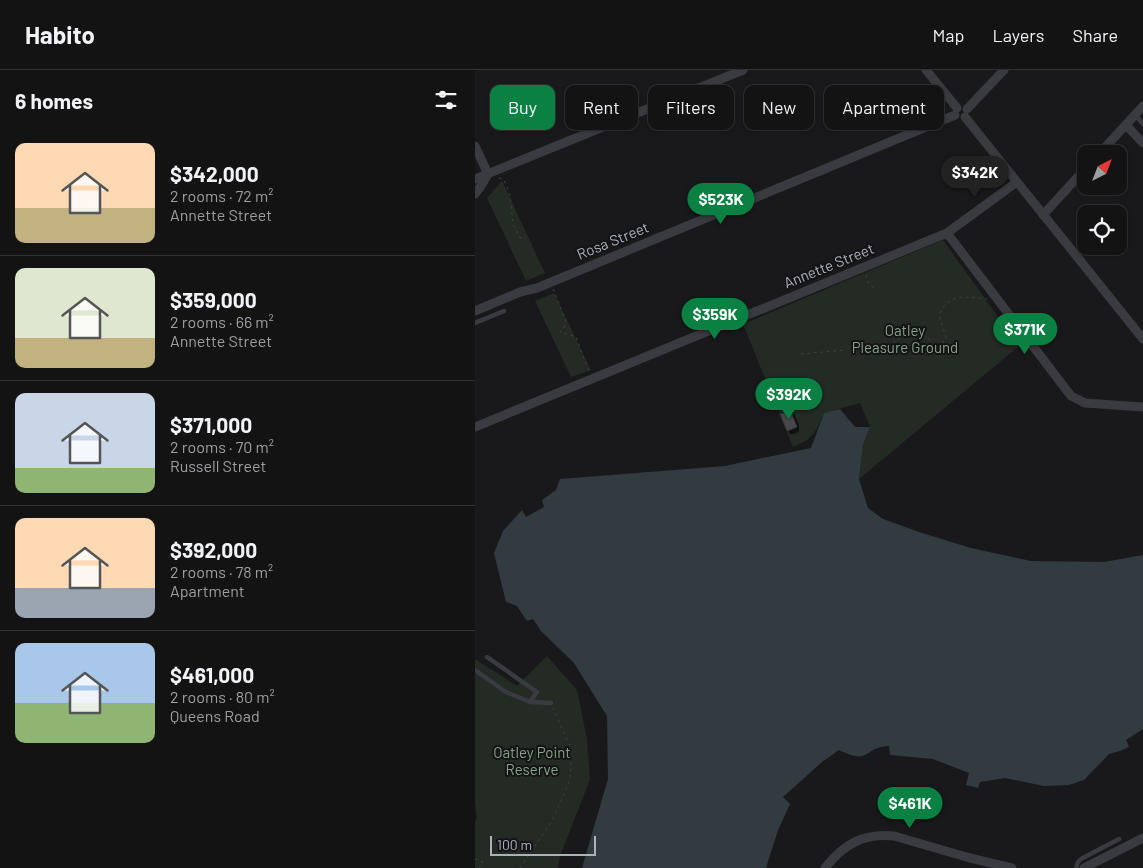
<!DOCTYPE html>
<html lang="en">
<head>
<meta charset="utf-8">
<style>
	body { margin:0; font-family:Barlow,sans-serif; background:#202022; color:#f1f3f6; height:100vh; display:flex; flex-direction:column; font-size:19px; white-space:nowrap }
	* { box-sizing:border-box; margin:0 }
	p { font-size:16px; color:#9d9ea0 }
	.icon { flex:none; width:28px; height:28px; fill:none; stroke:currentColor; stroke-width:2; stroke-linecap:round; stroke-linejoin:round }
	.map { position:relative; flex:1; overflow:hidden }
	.drawer { display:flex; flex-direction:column; background:#131314; width:475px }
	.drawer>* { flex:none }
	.banner { position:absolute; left:15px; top:15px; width:475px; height:45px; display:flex; gap:10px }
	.needle { width:32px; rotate:42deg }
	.controls { position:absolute; left:602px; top:75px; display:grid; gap:10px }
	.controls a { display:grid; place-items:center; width:50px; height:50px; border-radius:10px; background:#131314; box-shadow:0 1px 4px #0004,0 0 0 1px #323234; font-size:25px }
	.scale { position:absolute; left:15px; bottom:12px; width:106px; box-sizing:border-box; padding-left:5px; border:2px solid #acb1ba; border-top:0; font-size:14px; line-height:18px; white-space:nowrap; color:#acb1ba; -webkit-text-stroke:4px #141416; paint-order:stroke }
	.price { position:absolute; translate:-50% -42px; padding:0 11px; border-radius:18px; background:#0b8043; color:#fff; font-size:16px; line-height:32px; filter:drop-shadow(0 1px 2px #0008) }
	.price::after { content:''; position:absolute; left:50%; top:30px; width:15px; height:11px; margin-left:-8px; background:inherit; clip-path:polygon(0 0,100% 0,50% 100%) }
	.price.active { background:#222; color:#fff }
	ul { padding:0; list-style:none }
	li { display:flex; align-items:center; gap:15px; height:125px; padding:0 15px }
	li+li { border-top:1px solid #323234 }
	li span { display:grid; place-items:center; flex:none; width:140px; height:100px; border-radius:10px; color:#555 }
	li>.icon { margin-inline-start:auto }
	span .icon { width:60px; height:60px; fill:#fffc; stroke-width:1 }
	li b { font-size:21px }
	h2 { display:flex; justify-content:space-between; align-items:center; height:60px; padding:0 15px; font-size:21px }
	.tag { padding:0 18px; border-radius:10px; background:#131314; box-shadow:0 1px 4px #0004,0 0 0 1px #323234; font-size:18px; line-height:45px }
	.tag.active { background:#0b8043; color:#fff }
	header { display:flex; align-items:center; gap:30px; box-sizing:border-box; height:70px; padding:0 25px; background:#131314; border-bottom:1px solid #323234 }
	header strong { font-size:24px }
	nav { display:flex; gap:28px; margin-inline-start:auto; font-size:18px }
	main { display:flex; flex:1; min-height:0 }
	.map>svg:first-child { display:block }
</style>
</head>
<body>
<header>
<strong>Habito</strong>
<nav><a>Map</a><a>Layers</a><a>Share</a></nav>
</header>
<main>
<section class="drawer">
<h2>6 homes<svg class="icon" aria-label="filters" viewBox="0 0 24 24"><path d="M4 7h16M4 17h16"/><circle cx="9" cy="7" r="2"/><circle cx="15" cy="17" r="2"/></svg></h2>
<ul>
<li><span style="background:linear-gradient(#ffd9b3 65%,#c2b280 0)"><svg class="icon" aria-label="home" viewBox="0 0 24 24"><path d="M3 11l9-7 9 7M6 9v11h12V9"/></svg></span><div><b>$342,000</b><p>2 rooms · 72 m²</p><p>Annette Street</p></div></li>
<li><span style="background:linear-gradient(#dfe7d0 70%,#c2b280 0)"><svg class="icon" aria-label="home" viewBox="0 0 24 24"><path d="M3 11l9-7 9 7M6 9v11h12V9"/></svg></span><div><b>$359,000</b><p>2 rooms · 66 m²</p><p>Annette Street</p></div></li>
<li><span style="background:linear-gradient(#c9d6e8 75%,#8fb573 0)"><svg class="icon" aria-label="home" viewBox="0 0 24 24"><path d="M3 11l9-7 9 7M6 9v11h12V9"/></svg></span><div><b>$371,000</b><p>2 rooms · 70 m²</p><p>Russell Street</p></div></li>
<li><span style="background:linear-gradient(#ffd9b3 70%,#9aa5b1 0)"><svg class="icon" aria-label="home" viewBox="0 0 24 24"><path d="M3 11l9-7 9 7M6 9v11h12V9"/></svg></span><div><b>$392,000</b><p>2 rooms · 78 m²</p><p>Apartment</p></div></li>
<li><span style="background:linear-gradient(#a9c7e8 60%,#8fb573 0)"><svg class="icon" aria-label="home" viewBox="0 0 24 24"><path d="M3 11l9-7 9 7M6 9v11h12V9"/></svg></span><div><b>$461,000</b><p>2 rooms · 80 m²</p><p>Queens Road</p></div></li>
</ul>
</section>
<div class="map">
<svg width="668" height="798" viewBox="0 0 668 798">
	<defs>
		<filter id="shadow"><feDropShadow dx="3.5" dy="3.5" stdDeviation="0" flood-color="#0009"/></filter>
	</defs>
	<rect width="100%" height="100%" fill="#19191b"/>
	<path fill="#232b24" d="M27,111l43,92 -19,8 -39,-83z
		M468,170l76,106 -160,133 4,-34 7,-18 -10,-24 -36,10c-8,19 -11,26 -31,34l-50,-123z
		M79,223l37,77 -20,7 -36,-76z
		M72,586l30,34 10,49 3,41 -30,76 -2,12h-83v-46l2,-4 -2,-14v-145l42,27z"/>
	<path fill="#323b40" d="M365,339l15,18h15l-7,18 -4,34 9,29 15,11 39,14 49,15 60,13 73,1 39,-7v174l-17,11 3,7 -9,4 -11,3 -25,26 -15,5 -25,1 -39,-8 -25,4 -2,6 -12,-3 3,-12 -36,-14 -43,-4 -1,-9c-26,1 -18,20 -50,4l-17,12 -39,35 7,7 -12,26 -12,38h-184l26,-89 -1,-63 -33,-53 -33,-32 -8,-12 -6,2 -10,-15 -11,-4 -12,-49 9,-22 19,-21 4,7 18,-10 -2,-7 14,-10 4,-11 165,-13 86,-18 13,-35z"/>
	<path fill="#48494e" stroke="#333337" filter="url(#shadow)" d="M315,340l7,17 -10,4 -7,-17z"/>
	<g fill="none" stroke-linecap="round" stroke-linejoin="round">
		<path stroke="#404247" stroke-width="1" stroke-dasharray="2.5 4" stroke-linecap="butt" d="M24,108l5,2 6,15 3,29 8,15
			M391,205l3,9 7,6
			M78,219l13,32 -2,7 -4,4 16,5 13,34
			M393,276c17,3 23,0 35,-11 7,1 20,-2 25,3 4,4 6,10 10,14l8,-15 -7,-22c10,-23 28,-18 48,-16
			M326,284l44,-4
			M0,789l8,3 -4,6
			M45,798l33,-49 17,-39 2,-29 -19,-43"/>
		<path stroke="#3a3b40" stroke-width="4.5" d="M660,45l8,9
			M0,253l29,-12
			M0,600l31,22 24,10 7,-10 -50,-35
			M55,632l21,1
			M601,798l2,-6 3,-3 38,-20"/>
		<path stroke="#3a3b40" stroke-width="9" d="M451,0l31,38
			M492,39l37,-39
			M490,47l178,222
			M651,55l17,18
			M0,76l13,28 -7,12 -6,8
			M624,84l44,-48
			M0,109l268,-109
			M568,145l43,-47
			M472,163l124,163 14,7 58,4
			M0,241l45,-19 17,-4 418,-173
			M0,357l472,-194 70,-51
			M350,798c19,-24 38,-35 69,-32l76,22 42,10
			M609,798l59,-30"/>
	</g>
	<g text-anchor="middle" stroke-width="4" stroke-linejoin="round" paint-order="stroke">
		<g font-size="15" fill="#acb1ba" stroke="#141416">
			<text transform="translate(138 171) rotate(-22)" y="5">Rosa Street</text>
			<text transform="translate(354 196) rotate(-22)" y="5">Annette Street</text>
		</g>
		<g font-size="15" fill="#85a385" stroke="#141416">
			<text x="430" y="266">Oatley<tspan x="430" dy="17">Pleasure Ground</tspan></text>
			<text x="57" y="688">Oatley Point<tspan x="57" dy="17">Reserve</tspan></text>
		</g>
	</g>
</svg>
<div class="controls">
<a><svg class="needle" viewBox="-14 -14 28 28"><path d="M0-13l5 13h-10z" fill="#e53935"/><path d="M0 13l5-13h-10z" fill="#9d9ea0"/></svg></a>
<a><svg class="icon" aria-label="locate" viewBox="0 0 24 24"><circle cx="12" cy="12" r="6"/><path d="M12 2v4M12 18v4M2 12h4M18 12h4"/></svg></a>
</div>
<div class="scale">100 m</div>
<b class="price active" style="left:500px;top:128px">$342K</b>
<b class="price" style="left:246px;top:155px">$523K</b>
<b class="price" style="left:240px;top:270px">$359K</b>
<b class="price" style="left:550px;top:285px">$371K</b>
<b class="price" style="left:314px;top:350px">$392K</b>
<b class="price" style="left:435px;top:759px">$461K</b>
<div class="banner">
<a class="tag active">Buy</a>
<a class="tag">Rent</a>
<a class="tag">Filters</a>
<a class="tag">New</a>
<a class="tag">Apartment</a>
</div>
</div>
</main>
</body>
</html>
